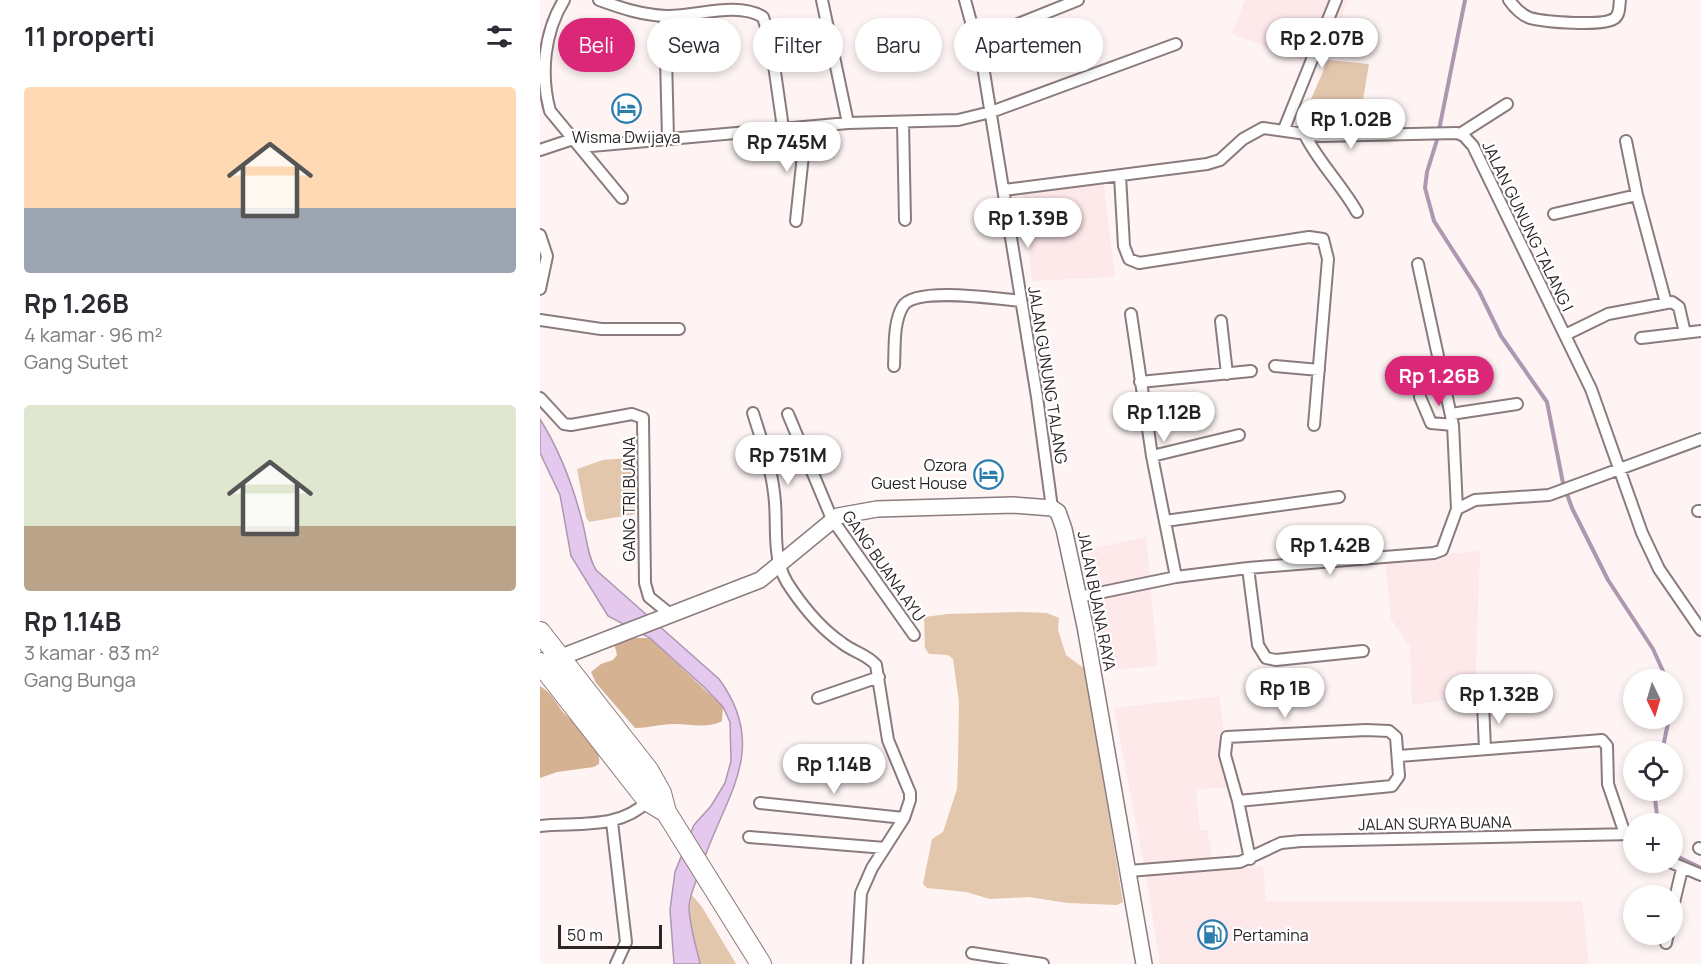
<!DOCTYPE html>
<html lang="id">
<head>
<meta charset="utf-8">
<style>
	body { margin:0; font-family:Manrope,sans-serif; background:#f7f7f7; color:#2b2b33; height:100vh; display:flex; flex-direction:column; font-size:22px; white-space:nowrap }
	* { box-sizing:border-box; margin:0 }
	p { font-size:20px; color:#7c7c81 }
	.icon { flex:none; width:33px; height:33px; fill:none; stroke:currentColor; stroke-width:2; stroke-linecap:round; stroke-linejoin:round }
	.map { position:relative; flex:1; overflow:hidden }
	.sheet { display:flex; flex-direction:column; background:#fff; width:540px }
	.sheet>* { flex:none }
	.banner { position:absolute; left:18px; top:18px; width:570px; height:54px; display:flex; gap:12px }
	.needle { width:39px; rotate:175deg }
	.fabs { position:absolute; left:1083px; top:669px; display:grid; gap:12px }
	.fabs a { display:grid; place-items:center; width:60px; height:60px; border-radius:50%; background:#fff; box-shadow:0 3px 9px #0003; font-size:30px }
	.scale { position:absolute; left:18px; bottom:15px; width:104px; box-sizing:border-box; padding-left:6px; border:3px solid #2b2526; border-top:0; font-size:16px; line-height:21px; white-space:nowrap; color:#2b2526; -webkit-text-stroke:4px #fff; paint-order:stroke }
	.price { position:absolute; translate:-50% -51px; padding:0 14px; border-radius:21px; background:#fff; color:#222; font-size:20px; line-height:39px; filter:drop-shadow(0 2px 3px #0008) }
	.price::after { content:''; position:absolute; left:50%; top:36px; width:18px; height:14px; margin-left:-9px; background:inherit; clip-path:polygon(0 0,100% 0,50% 100%) }
	.price.on { background:#db2777; color:#fff }
	ul { padding:0; list-style:none }
	li { display:grid; align-content:center; gap:12px; height:318px; padding:0 24px }
	li span { display:grid; place-items:center; height:186px; border-radius:6px; color:#555 }
	li>.icon { margin-inline-start:auto }
	span .icon { width:108px; height:108px; fill:#fffc; stroke-width:1 }
	li b { font-size:26px }
	h2 { display:flex; justify-content:space-between; align-items:center; height:72px; padding:0 24px; font-size:26px }
	.tag { padding:0 21px; border-radius:27px; background:#fff; box-shadow:0 3px 9px #0003; font-size:21px; line-height:54px }
	.tag.on { background:#db2777; color:#fff }
	main { display:flex; flex:1; min-height:0 }
	.map>svg:first-child { display:block }
</style>
</head>
<body>
<main>
<section class="sheet">
<h2>11 properti<svg class="icon" aria-label="filters" viewBox="0 0 24 24"><path d="M4 7h16M4 17h16"/><circle cx="9" cy="7" r="2"/><circle cx="15" cy="17" r="2"/></svg></h2>
<ul>
<li><span style="background:linear-gradient(#ffd9b3 65%,#9aa5b1 0)"><svg class="icon" aria-label="home" viewBox="0 0 24 24"><path d="M3 11l9-7 9 7M6 9v11h12V9"/></svg></span><div><b>Rp 1.26B</b><p>4 kamar · 96 m²</p><p>Gang Sutet</p></div></li>
<li><span style="background:linear-gradient(#dfe7d0 65%,#b9a48a 0)"><svg class="icon" aria-label="home" viewBox="0 0 24 24"><path d="M3 11l9-7 9 7M6 9v11h12V9"/></svg></span><div><b>Rp 1.14B</b><p>3 kamar · 83 m²</p><p>Gang Bunga</p></div></li>
</ul>
</section>
<div class="map">
<svg width="1161" height="964" viewBox="0 0 1161 964">
	<rect width="100%" height="100%" fill="#fef4f4"/>
	<path fill="#fde8ea" d="M705,0h103l-23,69 -93,-35z
		M563,178l12,99 -83,4 -10,-93z
		M606,537l12,129 -51,4 -22,-120z
		M940,551l-5,144 -63,10 -2,-58 -19,-28 -6,-59z
		M679,696l7,49 1,43 -31,1 4,41h7l8,39 48,-3 3,35h316l7,63h-429l-14,-89 -32,-167z"/>
	<path fill="#e3c7ad" d="M788,60l41,4 -12,72h-34l-24,-9z
		M90,458l4,12 1,44 -46,8 -3,-5 -9,-48 26,-9z
		M482,612l25,1 12,5 -1,12 8,25 19,14 38,233 -6,3 -50,-2 -38,-6 -39,2 -24,-7 -39,-4 -4,-4 9,-45 11,-7 14,-43 1,-26 1,-61 -6,-43 -5,-4 -19,-1 -4,-6 -1,-31 24,-3z
		M152,895l10,12 34,57h-36c-5,-22 -15,-47 -8,-69z"/>
	<path fill="#d5b292" d="M86,638h24l73,69 -1,14c-14,8 -33,3 -48,3 -13,0 -26,4 -39,4l-39,-45 -5,-11 10,-8 12,-4 4,-5 -3,-12z
		M0,686c11,7 15,15 22,25 13,15 40,30 37,53l-5,3 -37,5 -17,6z"/>
	<path fill="#e5c8ed" stroke="#ad97b1" stroke-width="1.5" d="M0,419c18,29 32,64 41,98 6,18 5,36 15,53l123,109c53,72 3,120 -19,192 -4,10 -10,23 -11,35 0,19 7,39 11,58h-26l-4,-54 5,-38 19,-47 17,-19 14,-23 6,-22 -1,-39 -7,-15 -18,-19 -55,-50 -42,-22 -37,-60 -11,-61 -20,-42z"/>
	<g fill="none" stroke-linecap="round" stroke-linejoin="round">
		<path stroke="#ad97b1" stroke-width="4" d="M925,0l-28,140 -10,32 -2,16 9,33 45,70 22,45 46,66 16,81 9,25 36,72 45,69 14,31
			M1122,752l7,-34
			M1114,790l4,34
			M1132,854l29,14"/>
		<defs>
			<path id="street" d="M24,0c-20,32 -24,75 -14,111l72,87
				M59,0c22,8 43,15 67,16 30,1 70,-15 97,1l8,27 12,84
				M282,0l26,123
				M425,0l18,66 54,331 15,111
				M969,0c5,7 13,15 21,18 15,4 74,9 85,0 5,-4 4,-12 5,-18
				M125,16l3,123
				M438,40l100,-40
				M363,123l2,97
				M744,129l52,-129
				M920,134l47,-30
				M765,135c14,28 37,50 52,77
				M1086,141l11,54 29,108
				M40,147l268,-24 110,-3 33,-8 185,-68
				M0,150l33,-11
				M580,176l4,70 5,13 10,4 170,-26 14,2 5,20 -14,166
				M464,190l203,-26 13,-4 23,-21 20,-11 58,8 136,-3 7,3 9,10 118,243 51,144 17,36 42,61
				M1014,214l83,-19
				M256,221l10,-94
				M0,235l7,21 -7,33
				M878,264l35,161 4,84
				M591,314l21,142 24,121
				M0,320l61,9h78
				M681,321l6,53
				M1025,335l43,-21 64,-12 7,5 6,26
				M1101,338l60,-7
				M354,366c1,-18 -1,-44 9,-60 13,-20 95,-7 118,-5
				M735,366l44,4
				M600,382l111,-11
				M880,397l11,26 22,2
				M0,398l24,26 7,1 61,-11 11,4 2,165 4,14 21,17
				M213,413c8,26 18,53 21,80 5,35 -5,66 18,97 13,19 31,40 50,53 11,9 25,11 34,22l12,75 22,53v7l-6,18 -32,50 -11,25 -4,71
				M248,414l44,105 82,116
				M911,414l66,-10
				M612,456l87,-21
				M1158,511h3
				M625,521l174,-24
				M708,568l10,77 8,13 10,2 87,-9
				M539,597l97,-20 72,-9 186,-15 8,-3 15,-41 18,-9 74,-5 152,-56
				M278,698l61,-21
				M943,703l2,46
				M859,756l203,-16 5,6 1,38 17,50
				M698,801l-13,-46 2,-18 139,-7 23,1 7,6 3,39 -7,10 -154,15 12,58
				M220,803l144,15
				M72,822l14,120 -10,22
				M0,826c37,-4 79,4 108,-25
				M209,837l136,11
				M1159,848l2,1
				M1130,862l31,13
				M589,871l111,-9 41,-19 20,-2 333,-7
				M1093,908h1
				M1132,911l10,-42
				M1126,943l2,-9
				M432,953l71,11"/>
			<path id="secondary" d="M11,661l209,-81 78,-64 39,-7 136,-4 39,3 6,4 6,17 21,97 59,338"/>
			<path id="highway" d="M0,632l108,138 13,23 5,19 95,152
				M0,663l108,138 18,11"/>
		</defs>
		<use href="#street" stroke="#8b7b7d" stroke-width="14"/>
		<use href="#secondary" stroke="#8b7b7d" stroke-width="18"/>
		<use href="#highway" stroke="#8b7b7d" stroke-width="22"/>
		<use href="#street" stroke="#fff" stroke-width="10"/>
		<use href="#secondary" stroke="#fff" stroke-width="15"/>
		<use href="#highway" stroke="#fff" stroke-width="20"/>
	</g>
	<defs>
		<symbol id="hotel-ring" viewBox="-11 -11 22 22"><circle r="9.5" fill="#fff" stroke="#2b7dae" stroke-width="1.5"/><path d="M-6-4.5h1.5V1H6V5H4.5V3h-9V5H-6ZM-4 0a1.8 1.8 0 1 1 3.6 0ZM.5 0V-2.5h3Q6-2.5 6 0Z" fill="#2b7dae"/></symbol>
		<symbol id="fuel-ring" viewBox="-11 -11 22 22"><circle r="9.5" fill="#fff" stroke="#2b7dae" stroke-width="1.5"/><path d="M-5.5-6h7V0h2V4h1.3V-2.5L3-4.5l.8-.8L6-3V5H2.5V1h-1V6h-7ZM-4.2-4.7v3.2H.2V-4.7Z" fill="#2b7dae"/></symbol>
	</defs>
	<g fill-rule="evenodd">
		<use href="#hotel-ring" x="70" y="92" width="33" height="33"/>
		<use href="#hotel-ring" x="432" y="458" width="33" height="33"/>
		<use href="#fuel-ring" x="656" y="918" width="33" height="33"/>
	</g>
	<g text-anchor="middle" stroke-width="4.5" stroke-linejoin="round" paint-order="stroke">
		<g font-size="16" fill="#2b2526" stroke="#fff">
			<text x="86" y="143">Wisma Dwijaya</text>
			<text x="427" y="471" text-anchor="end">Ozora<tspan x="427" dy="18">Guest House</tspan></text>
			<text x="693" y="941" text-anchor="start">Pertamina</text>
		</g>
		<g font-size="16" fill="#2b2526" stroke="#fff">
			<text transform="translate(988 226) rotate(64)" y="6">JALAN GUNUNG TALANG I</text>
			<text transform="translate(508 375) rotate(81)" y="6">JALAN GUNUNG TALANG</text>
			<text transform="translate(89 499) rotate(-90)" y="6">GANG TRI BUANA</text>
			<text transform="translate(344 566) rotate(55)" y="6">GANG BUANA AYU</text>
			<text transform="translate(557 601) rotate(79)" y="6">JALAN BUANA RAYA</text>
			<text transform="translate(895 823) rotate(-1)" y="6">JALAN SURYA BUANA</text>
		</g>
	</g>
</svg>
<div class="fabs">
<a><svg class="needle" viewBox="-14 -14 28 28"><path d="M0-13l5 13h-10z" fill="#e53935"/><path d="M0 13l5-13h-10z" fill="#7c7c81"/></svg></a>
<a><svg class="icon" aria-label="locate" viewBox="0 0 24 24"><circle cx="12" cy="12" r="6"/><path d="M12 2v4M12 18v4M2 12h4M18 12h4"/></svg></a>
<a>+</a>
<a>−</a>
</div>
<div class="scale">50 m</div>
<b class="price" style="left:782px;top:69px">Rp 2.07B</b>
<b class="price" style="left:811px;top:150px">Rp 1.02B</b>
<b class="price" style="left:247px;top:173px">Rp 745M</b>
<b class="price" style="left:488px;top:249px">Rp 1.39B</b>
<b class="price on" style="left:899px;top:407px">Rp 1.26B</b>
<b class="price" style="left:624px;top:443px">Rp 1.12B</b>
<b class="price" style="left:248px;top:486px">Rp 751M</b>
<b class="price" style="left:790px;top:576px">Rp 1.42B</b>
<b class="price" style="left:745px;top:719px">Rp 1B</b>
<b class="price" style="left:959px;top:725px">Rp 1.32B</b>
<b class="price" style="left:294px;top:795px">Rp 1.14B</b>
<div class="banner">
<a class="tag on">Beli</a>
<a class="tag">Sewa</a>
<a class="tag">Filter</a>
<a class="tag">Baru</a>
<a class="tag">Apartemen</a>
</div>
</div>
</main>
</body>
</html>
